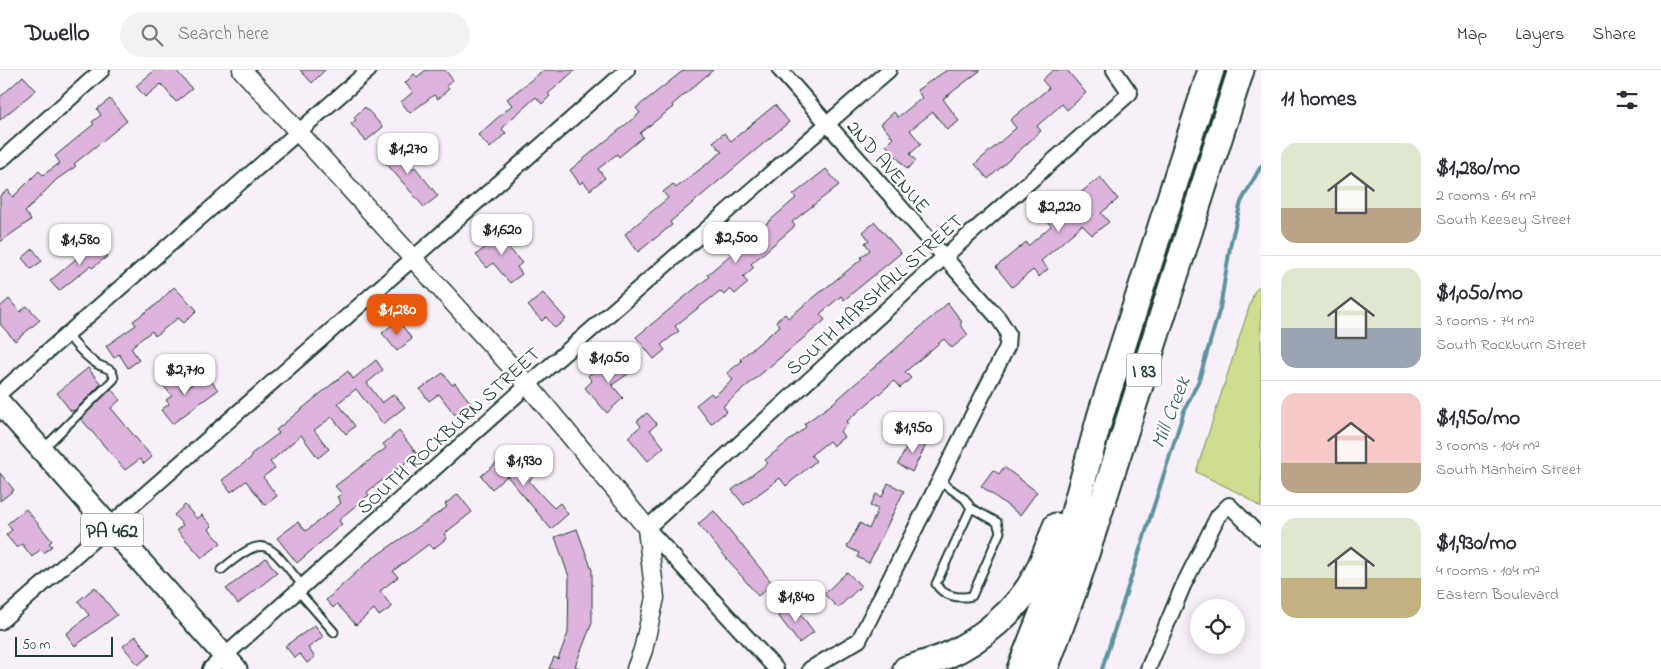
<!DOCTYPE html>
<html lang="en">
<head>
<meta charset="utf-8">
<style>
	body { margin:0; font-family:"Indie Flower",sans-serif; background:#f2f2f3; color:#2b2b33; height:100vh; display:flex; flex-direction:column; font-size:19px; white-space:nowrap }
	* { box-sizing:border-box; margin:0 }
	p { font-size:16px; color:#7c7c81 }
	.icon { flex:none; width:28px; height:28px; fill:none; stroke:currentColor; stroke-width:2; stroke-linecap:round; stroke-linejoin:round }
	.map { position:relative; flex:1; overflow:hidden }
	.side { display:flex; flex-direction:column; background:#fff; width:400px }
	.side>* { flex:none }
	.controls { position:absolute; left:1190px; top:529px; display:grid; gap:10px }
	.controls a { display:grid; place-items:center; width:55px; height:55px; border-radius:50%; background:#fff; box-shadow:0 2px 12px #0003; font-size:25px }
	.scale { position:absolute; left:15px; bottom:12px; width:98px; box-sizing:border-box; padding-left:5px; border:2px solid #1f3d34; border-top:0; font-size:14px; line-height:18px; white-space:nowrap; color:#1f3d34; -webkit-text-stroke:4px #fff; paint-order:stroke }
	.price { position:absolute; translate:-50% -42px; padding:0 11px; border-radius:10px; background:#fff; color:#222; font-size:16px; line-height:32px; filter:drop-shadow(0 1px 2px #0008) }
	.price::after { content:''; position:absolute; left:50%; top:30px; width:15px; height:11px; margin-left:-8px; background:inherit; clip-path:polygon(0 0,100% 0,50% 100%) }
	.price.on { background:#ea580c; color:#fff }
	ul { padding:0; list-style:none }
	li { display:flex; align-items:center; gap:15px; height:125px; padding:0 20px }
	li+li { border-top:1px solid #e1e1e2 }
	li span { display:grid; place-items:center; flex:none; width:140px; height:100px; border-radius:15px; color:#555 }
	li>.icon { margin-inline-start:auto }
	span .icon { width:60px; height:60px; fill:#fffc; stroke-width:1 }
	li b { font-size:21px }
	h2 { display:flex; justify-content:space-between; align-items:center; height:60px; padding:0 20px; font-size:21px }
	header { display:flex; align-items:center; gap:30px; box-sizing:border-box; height:70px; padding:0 25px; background:#fff; border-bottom:1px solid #e1e1e2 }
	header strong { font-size:24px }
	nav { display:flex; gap:28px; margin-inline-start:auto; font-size:18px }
	.search { width:350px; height:45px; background:#f2f2f3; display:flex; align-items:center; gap:12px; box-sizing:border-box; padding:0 18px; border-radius:28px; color:#7c7c81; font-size:19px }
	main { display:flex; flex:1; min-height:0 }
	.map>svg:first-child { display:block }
</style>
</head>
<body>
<header>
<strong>Dwello</strong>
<div class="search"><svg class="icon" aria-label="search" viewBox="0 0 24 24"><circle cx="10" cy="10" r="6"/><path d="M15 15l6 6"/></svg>Search here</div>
<nav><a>Map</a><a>Layers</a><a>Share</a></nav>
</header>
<main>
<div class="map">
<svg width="1261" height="599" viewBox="0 0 1261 599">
	<rect width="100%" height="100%" fill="#f8f0f8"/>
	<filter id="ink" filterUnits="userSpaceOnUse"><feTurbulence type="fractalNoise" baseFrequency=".02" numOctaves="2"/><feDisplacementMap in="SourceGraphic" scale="10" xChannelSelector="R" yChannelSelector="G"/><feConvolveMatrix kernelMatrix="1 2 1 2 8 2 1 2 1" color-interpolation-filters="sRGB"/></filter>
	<g filter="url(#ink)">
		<path fill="#cedd90" stroke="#768d62" d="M1261,214v224l-18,-13 -47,-23 58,-180z"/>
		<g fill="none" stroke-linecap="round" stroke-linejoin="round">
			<path stroke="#5c939f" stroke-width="4" d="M1102,599l82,-258 15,-31 21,-72 11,-66 10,-40 20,-36"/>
		</g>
		<path fill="#dcb4dc" stroke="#1f3d34" d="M155,0h21l16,19 -16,13 -15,-18 -16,13 -9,-11z
			M300,0h25l-13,13z
			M426,0h19l8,10 -7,6 3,3 -11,10 -4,-4 -24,18 -9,-11 12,-10 -8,-9 9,-9 3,3z
			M544,0h31l-27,24 2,2 -8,8 -6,-7 -26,23 -8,9 4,4 -16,15 -12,-13 34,-30 -5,-6z
			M684,0h29l-41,35 1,2 -33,26 3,4 -24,20 -2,-3 -19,15 7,9 -15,12 -7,-9 -3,3 -10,-14 70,-57 -4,-5z
			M947,0h34l-38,29 16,22 -12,9 -14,-18 -23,18 11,14 -11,10 6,7 -9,8 -21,-24 7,-7 -12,-14 13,-12 4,5 24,-19 -5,-8z
			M1053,0h14l19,23 -19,17 -5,-6 -25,22 4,5 -53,48 -13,-15 41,-36 -6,-8 39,-32 -7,-8z
			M23,6l13,14 -36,30v-23z
			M110,29l17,22 -53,43 2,2 -20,14 -31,32 6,8 -31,22v-46l8,-6 5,7 26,-26 4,4 17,-12 -5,-7 39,-32 -2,-2 9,-7 -4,-6z
			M775,35l14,17 -119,100 2,3 -34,27 -13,-18 43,-36 -5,-6 10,-8 3,4 46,-36 -9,-10 11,-9 7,8z
			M365,37l18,20 -17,14 -15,-17 5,-4 -2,-3z
			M396,71l7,9 -4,4 13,15 3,-2 23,29 -14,11 -45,-52z
			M826,99l13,16 -47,37 3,4 -44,38 3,3 -11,10 5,6 -13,11 -5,-5 -6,6 -4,-4 -45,35 4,5 -18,14 4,5 -11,9 -18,-22 73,-60 -2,-2 89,-77 -3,-3z
			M1100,107l18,22 -17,14 8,9 -17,13 -10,-10 -41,36 7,8 -9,8 -6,-7 -21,17 -16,-20 30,-25 2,4 23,-20 -4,-5 13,-11 6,8 19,-16 -6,-8z
			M875,152l26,31 -57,47 -3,-4 -21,18 5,6 -102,86 4,5 -16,13 -15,-19 15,-12 3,3 19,-16 -6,-7 15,-12 -2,-2 40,-33 -4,-5 9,-7 3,4 74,-59 -2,-1 10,-8 -5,-7 4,-3 -6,-8z
			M510,157l9,11 -11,9 14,16 -5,4 5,7 -12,9 -17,-20 -6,5 -11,-13z
			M97,171l11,15 -16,12 -2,-2 -31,25 -9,-10z
			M33,179l9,12 -11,8 -9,-11z
			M174,217l23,23 -13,13 -6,-5 -23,18 -3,-5 -17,13 -4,4 8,12 -11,8 -9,-14 -5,4 -8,-12 30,-21 -3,-4 24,-17z
			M543,223l23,26 -11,9 -9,-11 -4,4 -14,-15z
			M9,229l11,13 7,-6 13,14 -25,21 -15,-17v-17z
			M948,233l14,19 -2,2 8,11 -16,13 -8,-9 -39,33 6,6 -11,10 -6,-7 -48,41 2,2 -8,7 4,6 -11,9 -4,-5 -18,14 5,6 -30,25 -6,-8 -36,27 -12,-15 36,-27 -3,-3 41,-33 -2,-3 28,-20z
			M398,250l14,19 -15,12 -15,-18z
			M625,286l10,13 -23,16 11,13 -16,15 -22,-25 7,-7 -4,-5 9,-8 5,5z
			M376,290l7,10 -16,13 15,20 12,-9 11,13 -22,17 -27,-35 -18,14 17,23 -9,8 -14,-17 -18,13 15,19 -11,9 -17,-23 -31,27 5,6 -12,9 14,19 -12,9 -19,-24 -15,11 -9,-12 30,-23 -2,-2 29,-22 -3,-3 72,-59 5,8z
			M88,298l13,16 -26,26 -4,1 -14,-18z
			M168,301l15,20 23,-17 12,16 -46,34 -11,-14 8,-6 -3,-4 6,-4 -14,-17z
			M443,303l9,12 3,-2 16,20 -16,12 -16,-21 -10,7 -9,-12z
			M111,319l9,11 -9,8 41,49 -8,7 -4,-5 -15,11 -44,-51z
			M647,343l10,11 -7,6 14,17 -16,14 -20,-24 13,-11 -4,-5z
			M399,361l18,23 -50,38 2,3 -26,21 -4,5 3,3 -45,39 -20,-25 21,-16 8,9 35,-28 -4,-6 5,-3 -7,-8 51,-38 -3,-4z
			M913,365l14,8 -15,29 -14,-8z
			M512,380l22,26 -5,5 16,18 9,9 6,-5 8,11 -17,15 -44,-53 -15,13 -11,-13z
			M1004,397l33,25 -17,23 -39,-29 12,-16 6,4z
			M0,403l14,17 -14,11z
			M888,413l16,8 -35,72 -12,-6 2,-4 -12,-6 13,-24 9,6 9,-20 -8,-3 6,-12 6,3z
			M458,424l14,18 -28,22 3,4 -14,11 -4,-5 -36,27 5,6 -18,14 12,16 -13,9 -5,-7 -18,16 -19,-21 -4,4 -7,-8 44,-40 77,-53 -2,-3z
			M185,435l12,14 5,-4 10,11 -3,3 12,14 -19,15 -25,-28 6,-5 -9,-10z
			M26,439l26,32 -3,2 3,3 -8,7 -3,-4 -9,8 -10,-13 -5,4 -11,-13 6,-5 -5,-6z
			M714,441l59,73 -15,12 -60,-72z
			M577,459l15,41v53l-17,43 7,3h-33l5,-12 4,2 10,-26 1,-56 -14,-40z
			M266,488l11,15 -39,31 -12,-15z
			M847,502l14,14 -23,22 -14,-14z
			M95,517l22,28 -42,31 -9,-12 23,-19 -11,-14z
			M792,533l22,29 -15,11 -22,-29z
			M315,555l8,12 -15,11 7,9 -8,6 -7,-9 -5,4 -10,-12z
			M136,566l14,19 -12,10 -15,-19z"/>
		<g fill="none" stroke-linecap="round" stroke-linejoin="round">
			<defs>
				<path id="service" d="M44,378l70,-69c-1,-12 -9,-10 -17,-15 -12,-7 -21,-19 -30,-29
					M941,412l24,17 6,9 26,14 3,10 -28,64c-14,3 -29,0 -36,-12l35,-76
					M221,500c47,-40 47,-25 82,16
					M298,521l36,41"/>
				<path id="minor" d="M780,0l219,249 9,14 -1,14 -148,293 -49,29
					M0,91l102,-91
					M0,323l369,-323
					M0,552l627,-552
					M210,599l318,-284 361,-315
					M776,599l-129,-141 296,-270 187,-165 -16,-23
					M1148,599l35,-83 35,-70 11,-11 32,32"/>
				<path id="tertiary" d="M242,0l286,315 119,143 8,70 -12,52 -7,19"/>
				<path id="primary" d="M0,333l236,266"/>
				<path id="motorway" d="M906,599c13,-4 28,-8 40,-13 35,-16 73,-47 90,-81 8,-15 14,-33 20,-49
					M1020,599l36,-91 44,-161 111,-347
					M1045,599l32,-87 164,-512"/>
			</defs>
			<use href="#service" stroke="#1f3d34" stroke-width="11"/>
			<use href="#minor" stroke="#1f3d34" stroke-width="18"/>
			<use href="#tertiary" stroke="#1f3d34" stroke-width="21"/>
			<use href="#primary" stroke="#1f3d34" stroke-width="25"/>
			<use href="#motorway" stroke="#1f3d34" stroke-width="29"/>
			<use href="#service" stroke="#fff" stroke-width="7"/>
			<use href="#minor" stroke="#fff" stroke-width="14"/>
			<use href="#tertiary" stroke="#fff" stroke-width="18"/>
			<use href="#primary" stroke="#fff" stroke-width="21"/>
			<use href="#motorway" stroke="#fff" stroke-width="25"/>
		</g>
	</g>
	<g text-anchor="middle" stroke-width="4.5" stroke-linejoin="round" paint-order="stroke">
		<g fill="#fff" stroke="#627771" stroke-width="1">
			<rect x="1126.5" y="283.5" width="35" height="33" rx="4"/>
			<rect x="81" y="443.5" width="62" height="33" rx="4"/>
		</g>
		<g font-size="19" font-weight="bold" fill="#1f3d34">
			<text x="1144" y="307">I 83</text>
			<text x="112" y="467">PA 462</text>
		</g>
		<g font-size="20" fill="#1f3d34" stroke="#fff">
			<text transform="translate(889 96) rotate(49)" y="7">2ND AVENUE</text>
			<text transform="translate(874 224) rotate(-42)" y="7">SOUTH MARSHALL STREET</text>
			<text transform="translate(448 360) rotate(-42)" y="7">SOUTH ROCKBURN STREET</text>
		</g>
		<g font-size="21" font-style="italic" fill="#386160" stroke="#fff">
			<text transform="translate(1170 342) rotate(-69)" y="7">Mill Creek</text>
		</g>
	</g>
</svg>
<div class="controls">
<a><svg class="icon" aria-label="locate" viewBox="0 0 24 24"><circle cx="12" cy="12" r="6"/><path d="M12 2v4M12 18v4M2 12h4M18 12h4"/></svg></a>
</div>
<div class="scale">50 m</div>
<b class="price" style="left:408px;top:105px">$1,270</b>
<b class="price" style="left:1059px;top:163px">$2,220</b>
<b class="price" style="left:502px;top:186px">$1,620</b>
<b class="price" style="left:736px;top:194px">$2,500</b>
<b class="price" style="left:80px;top:196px">$1,580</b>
<b class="price on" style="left:397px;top:266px">$1,280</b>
<b class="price" style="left:609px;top:314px">$1,050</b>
<b class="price" style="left:185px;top:326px">$2,710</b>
<b class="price" style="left:913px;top:384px">$1,950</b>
<b class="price" style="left:524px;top:417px">$1,930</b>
<b class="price" style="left:796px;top:553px">$1,840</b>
</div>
<section class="side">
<h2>11 homes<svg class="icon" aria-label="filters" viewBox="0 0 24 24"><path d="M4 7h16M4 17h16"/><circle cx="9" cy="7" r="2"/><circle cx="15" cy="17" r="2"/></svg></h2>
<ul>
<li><span style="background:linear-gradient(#dfe7d0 65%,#b9a48a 0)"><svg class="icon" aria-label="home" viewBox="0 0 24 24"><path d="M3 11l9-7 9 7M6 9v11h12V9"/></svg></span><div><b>$1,280/mo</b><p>2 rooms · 64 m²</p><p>South Keesey Street</p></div></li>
<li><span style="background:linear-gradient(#dfe7d0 60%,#9aa5b1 0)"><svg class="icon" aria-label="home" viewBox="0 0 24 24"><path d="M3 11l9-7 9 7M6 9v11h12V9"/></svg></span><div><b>$1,050/mo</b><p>3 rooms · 74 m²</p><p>South Rockburn Street</p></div></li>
<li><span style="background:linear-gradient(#f6c9c9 70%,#b9a48a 0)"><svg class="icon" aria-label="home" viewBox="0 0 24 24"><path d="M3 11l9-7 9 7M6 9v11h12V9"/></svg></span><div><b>$1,950/mo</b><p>3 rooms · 104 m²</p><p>South Manheim Street</p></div></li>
<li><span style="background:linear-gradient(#dfe7d0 60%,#c2b280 0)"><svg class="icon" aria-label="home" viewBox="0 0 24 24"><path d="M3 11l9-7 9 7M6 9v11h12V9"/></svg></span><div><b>$1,930/mo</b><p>4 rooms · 104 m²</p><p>Eastern Boulevard</p></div></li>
</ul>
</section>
</main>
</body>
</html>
